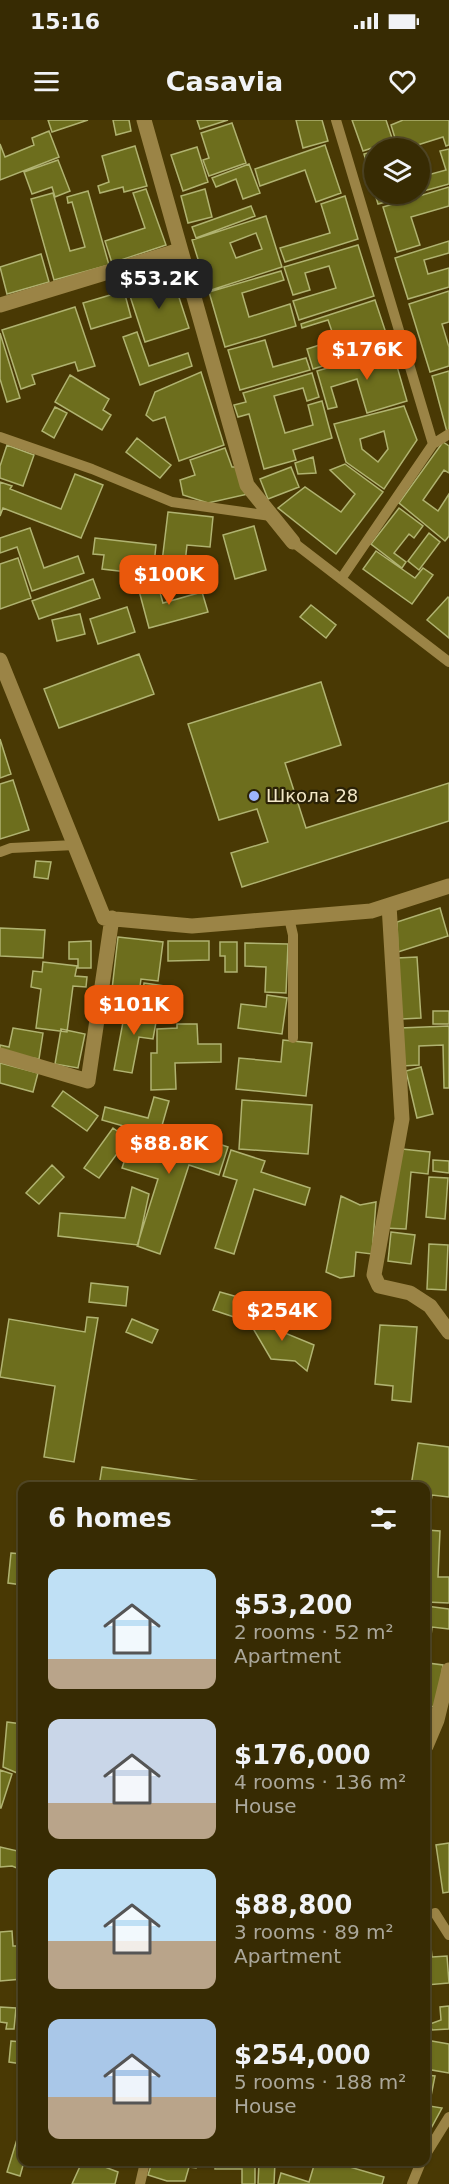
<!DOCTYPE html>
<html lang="en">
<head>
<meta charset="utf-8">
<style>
	body { margin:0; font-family:"DejaVu Sans",sans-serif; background:#3e330d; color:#f1f3f6; height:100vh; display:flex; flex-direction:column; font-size:22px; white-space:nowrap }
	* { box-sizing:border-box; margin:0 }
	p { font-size:20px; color:#aaa79a }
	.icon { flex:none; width:33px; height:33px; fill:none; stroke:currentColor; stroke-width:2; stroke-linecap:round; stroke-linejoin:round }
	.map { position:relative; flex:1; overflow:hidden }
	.drawer { position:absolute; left:18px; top:1362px; width:412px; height:684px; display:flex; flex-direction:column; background:#372b03; border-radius:12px; box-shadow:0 2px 4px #0004,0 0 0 2px #514725 }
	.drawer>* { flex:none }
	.controls { position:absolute; left:364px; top:18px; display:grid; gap:12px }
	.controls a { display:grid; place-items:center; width:66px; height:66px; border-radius:50%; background:#372b03; box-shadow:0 2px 4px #0004,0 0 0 2px #514725; font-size:30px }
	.price { position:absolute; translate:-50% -51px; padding:0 14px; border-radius:12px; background:#ea580c; color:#fff; font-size:20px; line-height:39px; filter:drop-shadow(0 2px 3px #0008) }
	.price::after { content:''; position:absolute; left:50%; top:36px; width:18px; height:14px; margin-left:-9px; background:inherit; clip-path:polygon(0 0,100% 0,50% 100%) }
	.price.on { background:#222; color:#fff }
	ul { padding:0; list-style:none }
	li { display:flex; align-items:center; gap:18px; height:150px; padding:0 30px }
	li span { display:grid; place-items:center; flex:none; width:168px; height:120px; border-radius:12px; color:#555 }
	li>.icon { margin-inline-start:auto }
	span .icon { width:72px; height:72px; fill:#fffc; stroke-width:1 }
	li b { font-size:26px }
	h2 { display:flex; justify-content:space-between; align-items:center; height:72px; padding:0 30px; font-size:26px }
	.status { display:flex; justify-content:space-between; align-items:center; height:42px; padding:0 30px; background:#372b03; direction:ltr }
	.status svg { height:16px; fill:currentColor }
	header { display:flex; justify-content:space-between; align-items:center; height:78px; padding:0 30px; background:#372b03; font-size:27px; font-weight:600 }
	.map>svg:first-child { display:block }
</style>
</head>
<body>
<div class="status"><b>15:16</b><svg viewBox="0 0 49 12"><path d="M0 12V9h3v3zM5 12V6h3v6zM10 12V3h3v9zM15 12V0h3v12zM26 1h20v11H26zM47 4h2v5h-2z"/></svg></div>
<header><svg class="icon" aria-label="menu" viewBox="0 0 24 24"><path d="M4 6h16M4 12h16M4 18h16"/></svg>Casavia<svg class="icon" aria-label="heart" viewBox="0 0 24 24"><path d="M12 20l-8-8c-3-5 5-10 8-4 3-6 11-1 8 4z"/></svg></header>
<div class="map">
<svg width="449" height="2064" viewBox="0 0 449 2064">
	<rect width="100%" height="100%" fill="#493904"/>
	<path fill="#6d6e1d" stroke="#b0b371" stroke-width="1.5" fill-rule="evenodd" d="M48,0h40l-36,12z
		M113,0h16l2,11 -15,4z
		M197,0h31l-28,9z
		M296,0h26l6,21 -25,7z
		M352,0h34l7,21 -30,10z
		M403,0h46v25l-3,1 -3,-9 -35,11h-10l-7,-23z
		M232,3l14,40 -37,13 -6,-16 6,-2 -8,-25z
		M49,11l10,26 -59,23v-36l5,13 29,-12 -2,-7z
		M325,25l16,48 -25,9 -11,-32 -45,16 -5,-17z
		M135,26l12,40 -23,6 -1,-5 -23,6 -2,-7 11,-4 -7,-26z
		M197,27l11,35 -25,9 -12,-36z
		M449,29v35l-29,8v-15l26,-7 -6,-19z
		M375,31v41l-11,-38z
		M58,40l12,31 -15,6 -3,-10 -20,7 -8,-22z
		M249,44l11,29 -17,6 -7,-20 -20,8 -4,-9z
		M449,67v19l-38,11 9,28 -23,7 -14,-45z
		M146,69l20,56 -54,18 -7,-22 40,-13 -12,-35z
		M205,69l7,28 -24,6 -7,-27z
		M88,71l21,74 -55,15 -23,-81 22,-6 17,58 15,-4 -13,-45 -4,1 -1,-6z
		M375,74h40l-37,10z
		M345,76l13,43 -73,23 -5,-14 50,-15 -9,-29z
		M251,86l4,10 -59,22 -4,-11z
		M266,96l16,51 -74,24 -16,-51zM256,113l6,16 -26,9 -6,-15z
		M449,121v12l-25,7 4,14 21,-6v19l-41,12 -13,-41z
		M358,125l16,51 -75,24 -6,-19 43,-13 -7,-22 -24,7 5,17 -17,5 -9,-28z
		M41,134l8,28 -42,12 -7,-27z
		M281,151l3,9 -42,13 7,24 41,-13 6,22 -71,21 -16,-55z
		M173,159l16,49 -44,14 -16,-49z
		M124,171l7,26 -40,12 -8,-26z
		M449,171v31l-7,2 7,23v19l-19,6 -21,-68z
		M375,180l15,45 -77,24 -6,-20 28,-9 -7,-20 -26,8 -1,-4z
		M75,187l20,59 -17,5 -3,-9 -43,13 3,9 -14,5 -19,-59z
		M137,212l12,34 39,-13 4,13 -52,19 -17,-48z
		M0,213l20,65 -13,4 -7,-23z
		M265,220l8,27 33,-9 4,12 -70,20 -12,-40z
		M392,229l15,52 -40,12 -10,-34 -26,8 6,20 -9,2 -11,-38z
		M449,251v61h-2l-15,-56z
		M201,252l23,73 -45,16 -14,-44 -12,4 -7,-6 9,-23z
		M312,253l7,24 -12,4 -4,-13 -29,8 11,37 28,-8 -5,-20 14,-4 10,37 -39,12 3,10 -32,9 -15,-55 -11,3 -4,-12 12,-3 -3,-9z
		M70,255l39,24 -6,11 8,5 -9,15 -47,-28z
		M404,286l13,34 -33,49 -38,-27 -12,-38zM384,311l4,18 -10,13 -16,-13 -2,-10z
		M55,287l12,6 -13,25 -12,-7z
		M137,318l34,27 -11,13 -34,-26z
		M443,322l6,4v27l-5,-3 -21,30 15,11 11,-17v42l-4,5 -46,-38z
		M7,325l27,10 -11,31 -23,-8v-12z
		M225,328l7,19h7l9,27 -40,9 -25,-8 -3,-15 15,-5 -5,-15z
		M313,337l3,16 -18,1 -3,-11z
		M345,344l38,28 -47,62 -58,-46 27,-21 36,25 14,-18 -25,-24z
		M291,347l8,20 -31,12 -8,-20z
		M75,354l28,11 -22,53 -78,-30 -3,8v-34l12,4 -2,3 51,20z
		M399,388l24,18 -9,12 -5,-4 -15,19 12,9 -4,6 -31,-24z
		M168,392l45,5 -3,30 -23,-2 -3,27 -23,-2z
		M254,406l12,44 -31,9 -12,-44z
		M30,408l14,40 34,-12 6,17 -52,18 -15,-44 -17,6v-15z
		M429,413l11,9 -21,28 -11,-9z
		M95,418l61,7 -3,30 -51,-6 2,-14 -11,-1z
		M376,431l39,27 8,-10 10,7 -21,29 -49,-35z
		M18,438l13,40 -31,11v-45z
		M93,459l7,19 -61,21 -7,-18z
		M157,462l6,21 39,-11 6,20 -59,16 -11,-41z
		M448,477l1,1v40l-22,-18z
		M311,485l25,20 -10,13 -26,-21z
		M127,487l8,25 -37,12 -8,-25z
		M80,494l5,20 -28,7 -5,-21z
		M139,534l15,40 -95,34 -15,-39z
		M321,562l20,63 -56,18 21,65 143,-45v38l-207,66 -11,-34 37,-11 -11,-33 -38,11 -31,-96z
		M0,619l11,35 -11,4z
		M13,660l16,50 -29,9v-55z
		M36,741l15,1 -3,17 -14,-2z
		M440,788l8,28 -50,16 -1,-30z
		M0,808l45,2 -2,28 -43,-2z
		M118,817l45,5 -5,39 -17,-2 -3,22 -27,-3z
		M91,821v27h-13v-9h-9v-17z
		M168,821h41v19l-41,1z
		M220,822h17v30h-12v-16h-5z
		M245,823l43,1 -2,49 -21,-1 1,-25 -21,-1z
		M417,837l4,61 -19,1 -5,-61z
		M43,842l34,4 -2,10 12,1 -1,10 -13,-1 -6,46 -31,-4 5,-39 -10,-2 2,-16 9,1z
		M144,863l20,3 -3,19 -19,-2z
		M267,875l20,3 -5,36 -44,-6 3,-24 25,3z
		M126,886l32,5 -5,28 -14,-2 -7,36 -18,-3z
		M433,891h16v13h-16z
		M177,904h20l1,20h23v18l-46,1 1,26 -25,1v-37h6v-24l20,-1z
		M449,906v62h-5l-1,-43 -24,1v19l-18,1 -1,-38z
		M13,908l30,5 -4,26 -39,-6v-8l9,2z
		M61,909l24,5 -7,34 -23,-4z
		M283,920l29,3 -6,53 -70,-7 3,-31 42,4z
		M0,943l38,10 -5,19 -33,-9z
		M421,947l12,47 -16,4 -11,-47z
		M63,971l35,25 -11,15 -35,-25z
		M154,977l15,4 -10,35 -57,-16 3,-13 43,11z
		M242,980l70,5 -4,49 -69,-5z
		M166,1006l62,21 -9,28 -30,-10 -29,89 -23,-8 21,-67 -36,-11 11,-33 27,9z
		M113,1008l15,11 -29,39 -15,-10z
		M402,1029l28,3 -2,22 -17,-2 -5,57 -22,-1z
		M231,1030l34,11 -4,11 49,16 -5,17 -51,-16 -20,65 -19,-6 22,-68 -14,-4z
		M433,1040l16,1v12l-16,-2z
		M52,1045l12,12 -25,27 -13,-11z
		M429,1057l19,1 -3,41 -19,-2z
		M132,1067l17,7 -11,51 -80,-9 2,-23 65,5z
		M341,1076l19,9 16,-3 -4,52 -16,-2 -2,24 -14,2 -14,-6z
		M391,1112l24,3 -4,29 -23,-3z
		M429,1124l19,1 -2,45 -19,-1z
		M91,1163l37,4 -2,19 -37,-4z
		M220,1172l32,9 -6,20 -33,-11z
		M267,1190l13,21 34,14 -7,26 -12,-10 -24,-2 -20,-34z
		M87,1197l11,1 -24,144 -30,-5 11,-71 -55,-9 9,-58 76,13z
		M132,1199l26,11 -6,13 -26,-11z
		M380,1205l37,2 -6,75 -19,-2 1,-14 -18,-2z
		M418,1323l31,4v50l-17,-2 -4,25 -2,-34h-15z
		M102,1347l133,19h-136z
		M426,1410l14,1 -2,46h11v26l-23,-1z
		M11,1433l11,1v31l-14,-2z
		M426,1486l23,3v20l-17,-2 -4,36 15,2 -6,42 -11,-1z
		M7,1602l15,2v51l-19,-8z
		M0,1650l12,4 -11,34h-1z
		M426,1721h2v57h-2z
		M449,1723v49l-6,1 -7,-48z
		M0,1727l22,5v18l-10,-4 -12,1z
		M12,1811l1,15h9v33l-22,2v-49z
		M426,1818h4l2,19 15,-1 2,27 -23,2z
		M449,1886v23l-17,1 -2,-6 11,-4 -1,-13z
		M0,1887l16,1 -2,21h-8l1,-6 -7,-1z
		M426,1920l23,4v29l-23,-4z
		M11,1921l11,1v22l-13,-2z
		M426,1955l9,1 -6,30 13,2 -13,24h-3z
		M22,2003l2,39 -4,14 -13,-4z
		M82,2042h10l26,10 -3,12h-43z
		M152,2042h44v6l-7,-1 -4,14h-18l-19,-6z
		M215,2042h40v22h-13v-15h-27z
		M259,2042h16l-1,22h-16z
		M315,2042h18l51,15 -2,7h-104l3,-11 28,9z"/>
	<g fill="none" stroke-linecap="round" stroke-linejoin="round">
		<path stroke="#9b8446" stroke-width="10" d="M336,0l97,324 -92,135
			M0,317l92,32 80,33 99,14
			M433,324l16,-10
			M293,422l156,120
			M0,732l11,-4 64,-3
			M289,798l4,17v103
			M435,1793l14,22
			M426,2034l23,-37
			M140,2064l5,-22
			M412,2064l9,-22"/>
		<path stroke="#9b8446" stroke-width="15" d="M144,0l103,365 46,57
			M0,185l180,-55
			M0,540l104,258 88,8 179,-15 78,-25
			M389,785l13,214 -28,156 5,11 31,7 20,13 19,26
			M0,935l88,26 24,-163
			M426,1626l11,-26 12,-50"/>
	</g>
	<circle fill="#9db4fd" stroke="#2a2106" stroke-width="2" cx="254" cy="676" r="6"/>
	<g text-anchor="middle" stroke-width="4.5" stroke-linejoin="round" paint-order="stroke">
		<g font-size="18" fill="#f2e7c7" stroke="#2a2106" text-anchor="start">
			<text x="266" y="682">Школа 28</text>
		</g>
	</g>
</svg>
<div class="controls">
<a><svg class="icon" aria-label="layers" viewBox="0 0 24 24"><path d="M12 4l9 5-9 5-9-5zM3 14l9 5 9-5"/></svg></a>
</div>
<b class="price on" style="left:159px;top:190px">$53.2K</b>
<b class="price" style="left:367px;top:261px">$176K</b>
<b class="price" style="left:169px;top:486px">$100K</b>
<b class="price" style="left:134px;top:916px">$101K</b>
<b class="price" style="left:169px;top:1055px">$88.8K</b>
<b class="price" style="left:282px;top:1222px">$254K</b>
<section class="drawer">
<h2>6 homes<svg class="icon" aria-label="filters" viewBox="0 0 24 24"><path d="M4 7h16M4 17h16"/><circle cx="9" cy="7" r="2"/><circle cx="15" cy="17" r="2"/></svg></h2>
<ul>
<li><span style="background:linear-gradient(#bfe0f5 75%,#b9a48a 0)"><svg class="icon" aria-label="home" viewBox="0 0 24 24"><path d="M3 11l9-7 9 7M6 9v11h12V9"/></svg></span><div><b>$53,200</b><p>2 rooms · 52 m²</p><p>Apartment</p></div></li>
<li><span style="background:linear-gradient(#c9d6e8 70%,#b9a48a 0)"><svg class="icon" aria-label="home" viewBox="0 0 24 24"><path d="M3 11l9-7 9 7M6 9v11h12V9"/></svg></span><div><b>$176,000</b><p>4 rooms · 136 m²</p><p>House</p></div></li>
<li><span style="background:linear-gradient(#bfe0f5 60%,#b9a48a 0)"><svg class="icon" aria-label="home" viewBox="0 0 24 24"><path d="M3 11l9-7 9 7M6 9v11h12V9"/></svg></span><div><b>$88,800</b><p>3 rooms · 89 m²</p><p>Apartment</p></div></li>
<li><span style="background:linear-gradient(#a9c7e8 65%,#b9a48a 0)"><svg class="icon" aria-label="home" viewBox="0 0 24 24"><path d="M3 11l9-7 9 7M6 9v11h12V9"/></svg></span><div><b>$254,000</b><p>5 rooms · 188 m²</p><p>House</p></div></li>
</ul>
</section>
</div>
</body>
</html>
